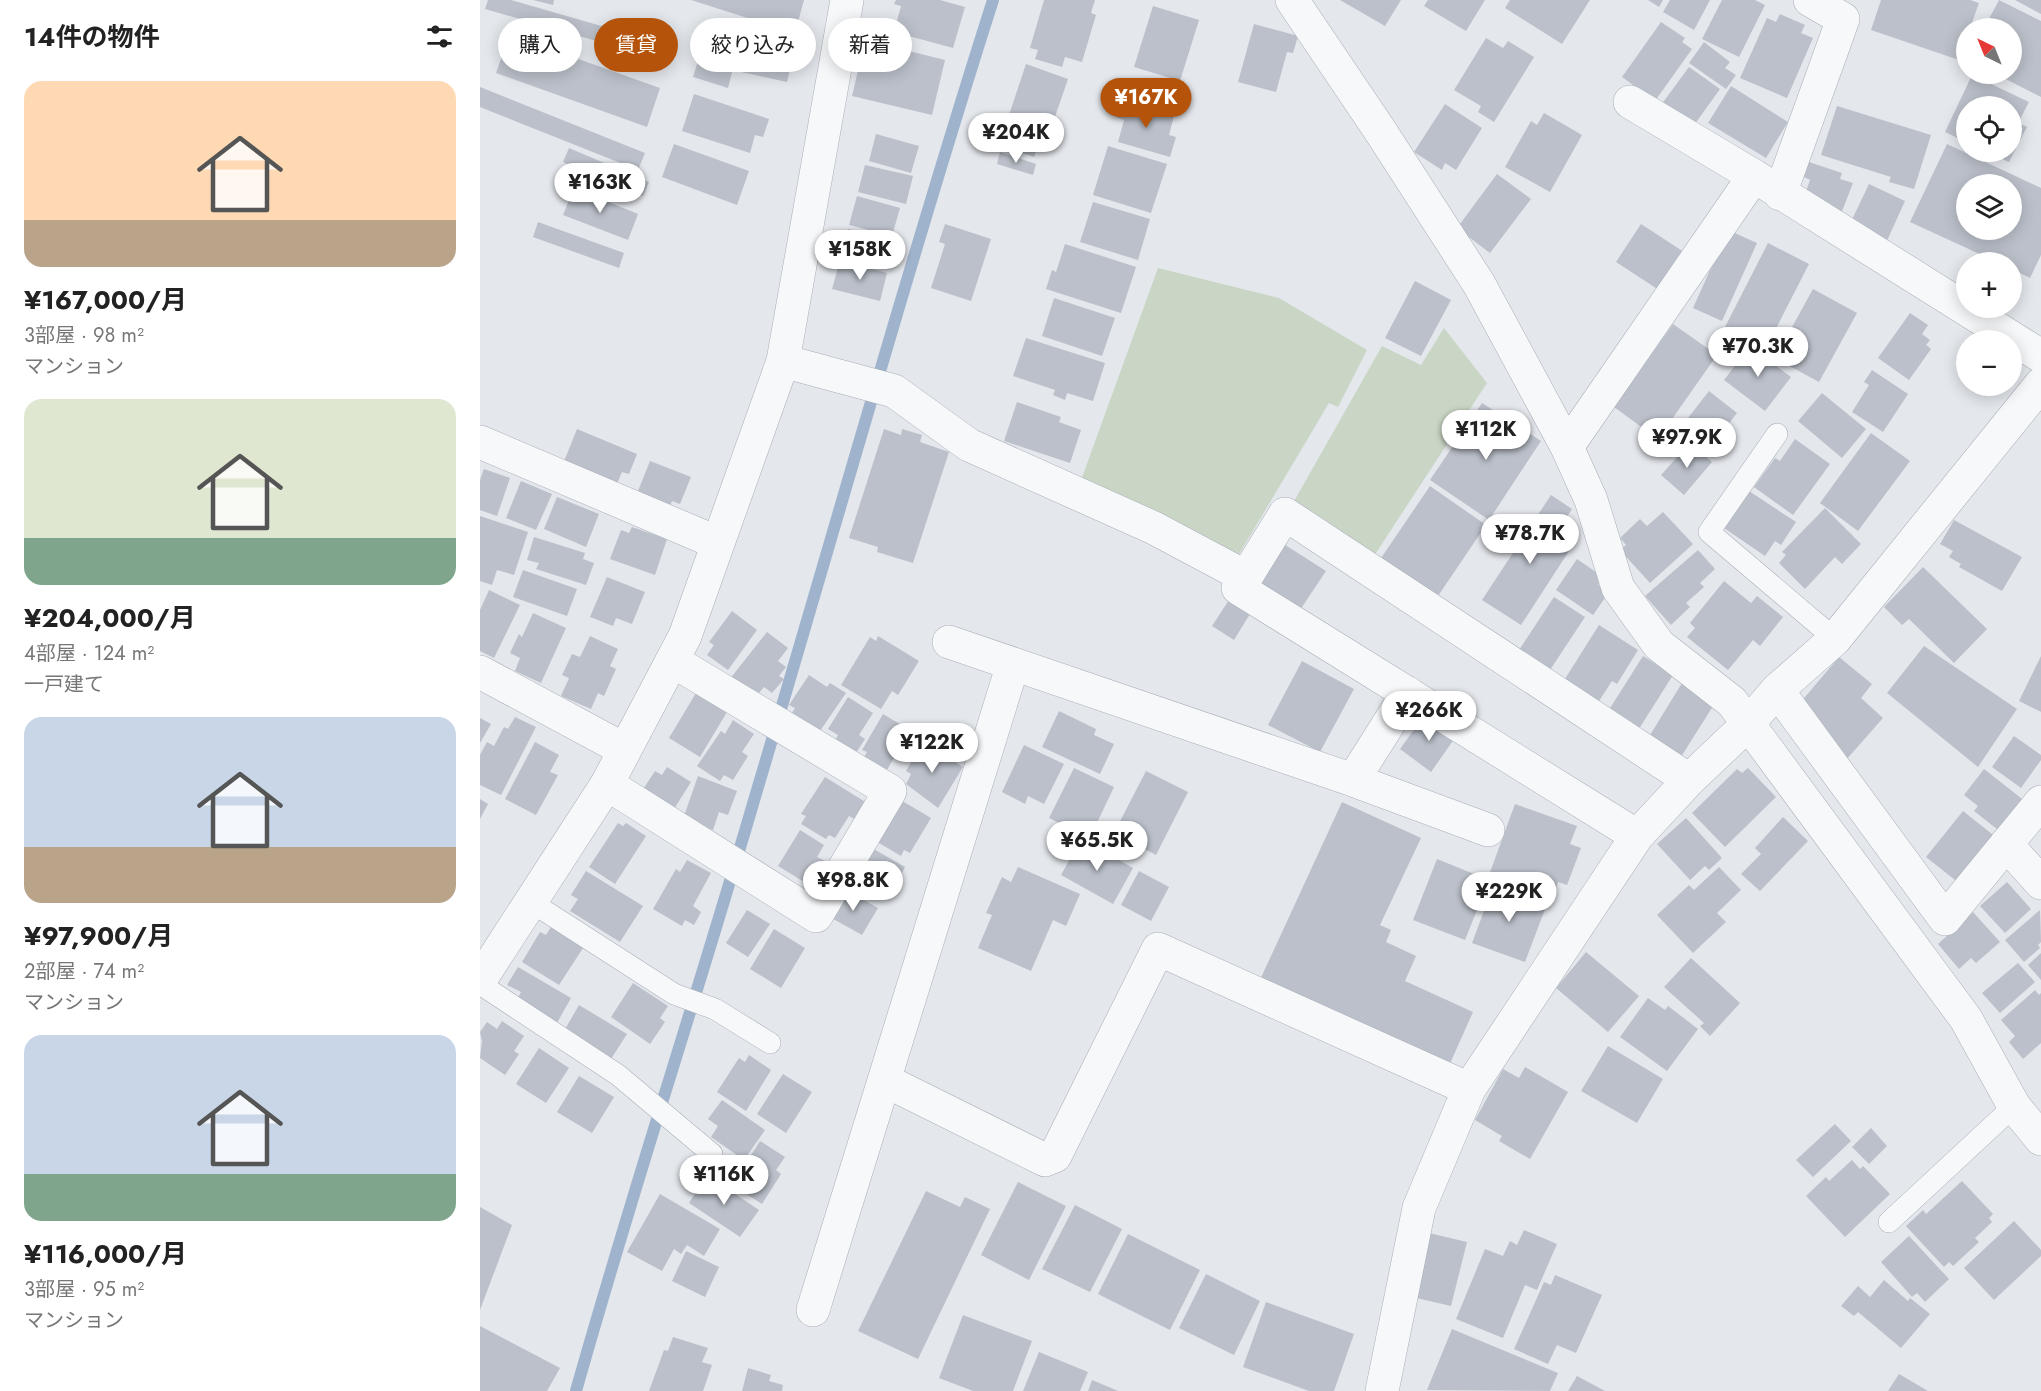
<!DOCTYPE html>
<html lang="ja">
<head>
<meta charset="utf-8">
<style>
	body { margin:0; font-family:Jost,"Noto Sans JP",sans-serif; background:#f2f2f2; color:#222; height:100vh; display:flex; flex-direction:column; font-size:22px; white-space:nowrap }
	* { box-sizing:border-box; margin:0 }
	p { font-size:20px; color:#767676 }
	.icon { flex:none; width:33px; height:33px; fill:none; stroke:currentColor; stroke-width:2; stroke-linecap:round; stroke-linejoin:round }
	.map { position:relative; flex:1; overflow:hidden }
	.details { display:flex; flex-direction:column; background:#fff; width:480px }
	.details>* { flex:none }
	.hud { position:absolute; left:18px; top:18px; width:570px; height:54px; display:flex; gap:12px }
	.needle { width:39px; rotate:317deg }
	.controls { position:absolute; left:1476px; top:18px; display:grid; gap:12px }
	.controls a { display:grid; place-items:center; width:66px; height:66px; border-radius:50%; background:#fff; box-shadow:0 3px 15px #0003; font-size:30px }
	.price { position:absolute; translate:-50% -51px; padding:0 14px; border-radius:21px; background:#fff; color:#222; font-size:20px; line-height:39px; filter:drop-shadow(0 2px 3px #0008) }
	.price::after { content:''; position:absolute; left:50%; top:36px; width:18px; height:14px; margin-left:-9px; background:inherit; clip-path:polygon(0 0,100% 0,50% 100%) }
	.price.on { background:#b45309; color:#fff }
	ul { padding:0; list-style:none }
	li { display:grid; align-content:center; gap:12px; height:318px; padding:0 24px }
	li span { display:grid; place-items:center; height:186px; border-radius:18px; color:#555 }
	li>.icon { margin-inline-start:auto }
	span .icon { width:108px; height:108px; fill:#fffc; stroke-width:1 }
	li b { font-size:26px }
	h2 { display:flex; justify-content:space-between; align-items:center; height:72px; padding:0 24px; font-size:26px }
	.chip { padding:0 21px; border-radius:27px; background:#fff; box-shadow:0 3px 15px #0003; font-size:21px; line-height:54px }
	.chip.on { background:#b45309; color:#fff }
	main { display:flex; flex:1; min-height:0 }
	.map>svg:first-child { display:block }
</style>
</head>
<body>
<main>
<section class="details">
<h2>14件の物件<svg class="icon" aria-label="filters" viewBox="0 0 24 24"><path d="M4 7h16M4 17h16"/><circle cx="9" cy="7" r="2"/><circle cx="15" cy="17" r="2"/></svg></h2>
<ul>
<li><span style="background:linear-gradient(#ffd9b3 75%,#b9a48a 0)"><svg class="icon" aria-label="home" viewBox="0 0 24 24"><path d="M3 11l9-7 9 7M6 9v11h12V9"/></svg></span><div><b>¥167,000/月</b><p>3部屋 · 98 m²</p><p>マンション</p></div></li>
<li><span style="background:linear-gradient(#dfe7d0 75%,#7fa58c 0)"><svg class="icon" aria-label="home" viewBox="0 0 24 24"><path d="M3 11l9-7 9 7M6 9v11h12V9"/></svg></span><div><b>¥204,000/月</b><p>4部屋 · 124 m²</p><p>一戸建て</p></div></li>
<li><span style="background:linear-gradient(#c9d6e8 70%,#b9a48a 0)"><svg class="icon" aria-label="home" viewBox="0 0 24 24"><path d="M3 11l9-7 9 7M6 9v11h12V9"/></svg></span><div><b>¥97,900/月</b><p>2部屋 · 74 m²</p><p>マンション</p></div></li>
<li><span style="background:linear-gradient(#c9d6e8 75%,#7fa58c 0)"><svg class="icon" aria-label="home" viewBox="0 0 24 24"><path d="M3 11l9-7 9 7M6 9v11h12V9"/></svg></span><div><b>¥116,000/月</b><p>3部屋 · 95 m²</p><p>マンション</p></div></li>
</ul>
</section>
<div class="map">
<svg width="1561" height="1391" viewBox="0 0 1561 1391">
	<rect width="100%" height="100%" fill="#e4e7ec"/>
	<path fill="#c9d6c5" d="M678,268l121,30 88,52 -29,57 -9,-4 -94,158 -155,-78z
		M964,328l43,55 -113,173 -81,-53 89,-157 39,19z"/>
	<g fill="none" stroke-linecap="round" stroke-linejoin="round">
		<path stroke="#9fb4cc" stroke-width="12" d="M96,1391c56,-199 121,-395 179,-594 79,-265 154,-533 238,-797"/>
	</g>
	<path fill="#bbc0ca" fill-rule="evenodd" d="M8,0h23l153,44 -5,15 -174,-50z
		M53,0h21l-1,5z
		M211,0h113l-9,33z
		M416,0h44l25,7 -12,41 -59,-16 7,-26 -7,-2z
		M564,0h51l-4,13 5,2 -14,47 -17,-5 -3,10 -27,-8 3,-9 -8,-2z
		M860,0h61l-16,26z
		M948,0h57l-19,31 -42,-25z
		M1030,0h80l-28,44 -57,-36z
		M1168,0h15l-4,7z
		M1190,0h40l-16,30 -31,-18z
		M1242,0h33l10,5 -26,52 -37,-18z
		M1401,0h89l9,3 -9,25h-4v10l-7,22 -88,-30z
		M1519,0l42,21v76l-45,-23h16v-46h-28z
		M1535,0h26v14z
		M673,6l46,14 -19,61 -46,-14z
		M1300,14l25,11 -4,8 12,5 -26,60 -47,-20 27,-60 9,4z
		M1181,22l24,16 -3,4 10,7 -37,52 -33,-24z
		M774,24l44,12 -5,17 -6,-1 -11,40 -38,-10z
		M268,29l49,11 -10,42 -50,-11z
		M1006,38l17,10 5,-7 26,16 -40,65 -16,-10 3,-6 -27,-16z
		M42,39l138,49 -13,39 -151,-54 11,-31 12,5z
		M1224,42l26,20 -5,6 11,7 -10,14 -37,-26z
		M405,45l60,15 -13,55 -80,-19 7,-30 20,5z
		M218,61l34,11 -4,16 -35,-11z
		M546,64l42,15 -22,64 -6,-3 -6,17 -35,-12z
		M1209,67l31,22 -28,39 -31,-23z
		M1492,75l57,27 -11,21 9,4 -18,35 -23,-10h26v-46h-46v36l-21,-10z
		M1251,86l57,36 -22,36 -58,-35z
		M0,87l165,66 -7,17 -158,-63z
		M214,94l75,25 -6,18 -8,-2 -5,18 -68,-22z
		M641,101l53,15 -5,19 7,2 -6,20 -52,-15 6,-22 -8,-3z
		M965,104l37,24 -26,42 -11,-7 -3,7 -28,-18z
		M1357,106l94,29 -17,54 -25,-7 2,-5 -70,-22z
		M1064,113l38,22 -32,57 -45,-25 26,-46 6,4z
		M396,134l43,12 -8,27 -42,-12z
		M194,144l75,27 -12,34 -75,-28z
		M1467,144l94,44v67l-11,23 -18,-9v-7h-15l-87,-40zM1486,184h46v46h-46z
		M628,146l59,18 -16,49 -58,-18z
		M89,148l80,34 -6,14 -80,-34z
		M520,152l36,12 -3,11 -36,-11z
		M1329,162l33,11 -2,6 13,4 -14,36 -35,-22 6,-17 -6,-3z
		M385,165l48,11 -7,28 -48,-12z
		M1017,174l34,25 -41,54 -33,-25z
		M1389,184l36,17 -20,44 -37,-17z
		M94,188l64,26 -10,26 -65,-25z
		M377,196l43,12 -8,28 -43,-11z
		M613,202l57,17 -12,41 -58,-18z
		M58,222l86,31 -5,15 -86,-31z
		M465,224l46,15 -20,62 -40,-13 14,-44 -6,-2z
		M1161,224l46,30 -25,38 -46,-30z
		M368,229l49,12 -7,28 -49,-12z
		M1248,230l29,13 -35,78 -29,-13z
		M1288,243l41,21 -43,84 -41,-21z
		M585,244l71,23 -15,46 -75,-24 6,-19 4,2z
		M360,260l47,13 -7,28 -48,-12z
		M935,281l36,19 -30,56 -36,-18z
		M1333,289l44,24 -38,69 -44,-24z
		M574,298l61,20 -13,38 -60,-20z
		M1430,313l18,12 -6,9 8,6 -4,5 5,4 -22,31 -31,-22z
		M1193,324l44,31 -59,84 -44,-32z
		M546,338l79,25 -12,38 -26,-8 -2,7 -12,-5 2,-5 -42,-14z
		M1270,346l41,31 -26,34 -41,-31z
		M1392,370l36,24 -25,38 -31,-20 17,-27 -5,-3z
		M1229,391l28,22 -28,36 -28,-22z
		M1342,393l44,36 -24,29 -44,-37z
		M537,402l44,15 -2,5 22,8 -11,33 -66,-22z
		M1002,403l59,38 -52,79 -59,-40z
		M97,429l60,25 -8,20 -7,-2 -6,14 -53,-22z
		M404,429l17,6 1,-6 20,6 -2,7 29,10 -36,111 -36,-11 1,-5 -29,-9z
		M1391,433l39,28 -52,70 -38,-28z
		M1315,439l35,25 -37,51 -39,-28 21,-29 5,3z
		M1210,443l22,19 -28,33 -23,-20z
		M170,461l41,16 -11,27 -8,-3 -3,8 -33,-13z
		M4,469l26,9 -13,38 -17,-6v-30z
		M41,481l31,13 -16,36 -30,-12z
		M950,486l56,39 -50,74 -57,-38z
		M1269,491l47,31 -15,23 -6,-4 -10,15 -41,-28z
		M1071,495l21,14 -20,31 17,11 -48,74 -39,-25z
		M77,497l42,17 -13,33 -42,-18z
		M1345,508l36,36 -19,20 -7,-7 -30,32 -26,-26 7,-8 -4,-3z
		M1183,512l30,32 -43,39 -30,-33 6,-5 -6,-7 20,-19 7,7z
		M0,516l48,16 -14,43 -17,-5 -5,15 -12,-4z
		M1474,520l68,37 -20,34 -43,-24 2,-3 -12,-7 4,-6 -13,-7z
		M152,527l35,12 -12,36 -45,-16 11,-29 8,3z
		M54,537l51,16 -2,6 11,4 -8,22 -50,-16 3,-6 -12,-3z
		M799,541l47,30 -30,45 -40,-26z
		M1218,550l17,19 -15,14 4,4 -18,16 4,4 -19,18 -26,-29z
		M1097,559l26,18 -5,8 11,7 -16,23 -37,-25z
		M1443,567l64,62 -33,34 -45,-44 -7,6 -18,-18z
		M43,570l54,19 -10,27 -54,-19z
		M127,577l38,15 -13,32 -16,-6 -3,8 -23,-9z
		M1244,581l27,22 6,-7 26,21 -23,29 -7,-6 -25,30 -41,-33 8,-9 -5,-5z
		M9,590l31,15 -26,53 -14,-7v-41z
		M1074,597l31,20 -37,56 -31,-20z
		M749,600l21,14 -16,26 -22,-14z
		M252,611l25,19 -29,40 -21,-15 7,-10 -5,-3z
		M53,613l33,15 -25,55 -26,-12 5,-13 -10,-5 9,-19 3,3z
		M1119,625l39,25 -21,34 -5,-3 -15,23 -34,-22z
		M287,632l21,16 -10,13 8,6 -7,9 5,3 -12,14 -8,-6 -10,12 -25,-19z
		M110,636l28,13 -8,17 6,3 -12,27 -6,-3 -7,16 -30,-13 8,-18 -7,-3 10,-21 8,3z
		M398,636l41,25 -21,34 -6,-4 -11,18 -40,-24 29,-48 6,4z
		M1444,646l93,63 -39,58 -91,-74z
		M1163,656l30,19 -36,57 -30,-19z
		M1561,656v56l-22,-11z
		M1359,657l33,27 -11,14 22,20 -37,42 -47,-56z
		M822,661l52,28 -34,63 -52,-27z
		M329,675l18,12 3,-4 16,10 -28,41 -28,-18 5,-8 -6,-3z
		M1202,683l33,20 -36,57 -32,-20z
		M216,693l31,19 -27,45 -31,-19z
		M368,697l25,16 -14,22 6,4 -13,20 -20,-13 6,-11 -10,-6z
		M579,711l37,18 -2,6 20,9 -14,30 -58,-27z
		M946,713l31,22 -26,37 -31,-23z
		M403,714l35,21 -15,25 -8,-4 -12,21 -23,-13 7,-12 -5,-2z
		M35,717l21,10 -35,68 -21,-10v-30l7,-13 7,4 10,-19 4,2z
		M0,718l11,6 -11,19z
		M253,720l21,14 -12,18 6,4 -15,24 -9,-5 -4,6 -23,-15 24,-35 4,3z
		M1534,736l27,19v5l-20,28 -29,-21z
		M55,742l24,13 -9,17 8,3 -22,40 -31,-16z
		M443,742l40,25 -25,41 -32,-24 5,-10 -5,-3z
		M544,745l40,19 -20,40 -16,-8 -3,8 -23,-12z
		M187,767l24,15 -22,35 -31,-20 17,-26 7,4z
		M594,768l40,19 -20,42 -12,-6 -4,9 -29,-14z
		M1268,768l28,29 -51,50 -33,-34 45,-44 5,4z
		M1504,769l42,33 -24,31 -28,-22 4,-5 -14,-11z
		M666,771l42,21 -32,63 -42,-22z
		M218,776l39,15 -9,24 -9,-3 -6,18 -30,-11z
		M345,777l42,26 -11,17 -7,-4 -14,22 -6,-3 -3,4 -25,-15 5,-8 -5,-2z
		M0,799l8,5 -8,15z
		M419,799l32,19 -21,35 -6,-3 -3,6 -27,-16z
		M862,802l79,36 -41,87 11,5 -5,12 30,14 -11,25 68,31 -25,56 -189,-86z
		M1035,804l62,22 -7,18 11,4 -14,37 -9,-3 -6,16 -63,-23z
		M1483,811l34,27 -37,46 -34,-27z
		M1303,817l25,24 -48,50 -19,-17 20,-20 -6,-6z
		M1206,818l36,40 -13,12 -4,-4 -15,14 -33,-36z
		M138,823l5,3 3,-3 20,13 -31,48 -26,-17z
		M320,830l24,15 -7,12 12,6 -15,25 -36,-22z
		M601,839l52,29 -20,36 -52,-29z
		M392,848l33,19 -11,21 -7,-4 -7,14 -28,-15z
		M957,859l52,21 -24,60 -52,-20z
		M207,860l24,13 -18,33 8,6 -7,13 -9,-5 -3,6 -29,-17 23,-40 4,3z
		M538,867l62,27 -14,32 -13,-6 -22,51 -53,-23 14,-33 -6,-2 16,-36 9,5z
		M1239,867l22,23 -24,23 9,9 -33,31 -36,-38 32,-30 5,5z
		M106,871l57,35 -23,36 -50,-31 8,-12 -7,-4z
		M659,871l30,16 -18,34 -30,-16z
		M1527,882l24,27 -26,24 -25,-27z
		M1014,884l53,20 -22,58 -53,-19z
		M364,889l34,19 -16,27 -34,-19z
		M267,910l23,14 -22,33 -22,-14z
		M1560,910l1,32 -3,3 2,3 -16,14 -19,-22z
		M1493,912l27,30 -24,21 -5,-5 -12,11 -21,-25z
		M71,927l32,21 -24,37 -37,-23 18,-30 6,3z
		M294,929l31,19 -24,40 -31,-19z
		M1106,952l53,44 -31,36 -52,-44z
		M1561,953v27l-13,-15z
		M1211,958l49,45 -30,33 -10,-10 4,-3 -40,-36z
		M1538,963l17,19 -35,31 -18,-20z
		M38,967l53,31 -14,25 -40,-23 4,-8 -14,-7z
		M153,983l35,23 -8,12 5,4 -15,22 -39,-27z
		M1555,990l4,5 2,-2v50l-18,16 -14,-17 6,-6 -14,-16z
		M1168,998l17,12 3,-4 30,23 -31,42 -47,-34z
		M99,1005l48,29 -16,25 -47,-28z
		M22,1021l22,15 -10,15 5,3 -14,21 -25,-17 2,-17 -2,-9 7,-10 10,7z
		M1128,1046l55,33 -26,44 -56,-32z
		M59,1048l30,20 -23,35 -30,-19z
		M269,1055l22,15 -25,41 -29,-19 22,-34 6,4z
		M1045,1067l43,25 -38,67 -31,-18 3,-5 -27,-16 28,-51 16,9z
		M303,1074l29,18 -26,41 -29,-19z
		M99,1076l35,21 -22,36 -35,-21z
		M242,1100l43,30 -21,30 -33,-23 7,-11 -10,-7z
		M1355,1124l16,17 -38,36 -17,-17z
		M1391,1128l16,18 -18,18 -17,-17z
		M280,1141l25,16 -9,13 5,4 -19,30 -30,-19z
		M1372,1160l8,9 3,-3 27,28 -45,43 -39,-41 20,-19 3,4z
		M227,1175l52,35 -19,27 -51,-34z
		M1482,1181l31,33 -4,4 3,4 -17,16 4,4 -26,24 -4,-4 -5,5 -38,-41 17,-16 3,4z
		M538,1182l48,24 -37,74 -48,-25z
		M446,1191l34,16 5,-10 25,12 -72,150 -60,-28z
		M180,1194l60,35 -16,27 -17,-11 -6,9 -7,-5 -12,22 -35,-19z
		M595,1205l47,24 -32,63 -48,-23z
		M0,1207l32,18 -32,85z
		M1534,1221l27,29v6l-47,44 -30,-32z
		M1044,1230l33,14 -20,46 -12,-5 -22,53 -47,-19 29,-70 18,7 7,-15 7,4z
		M949,1233l38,9 -16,64 -39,-9z
		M648,1234l72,36 -30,60 -72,-36z
		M1429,1236l40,43 -24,23 -8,-9 -5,4 -31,-35z
		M206,1251l33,16 -14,30 -33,-16z
		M726,1274l54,27 -26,54 -55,-27z
		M1075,1275l47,20 -26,58 -19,-8 -9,19 -34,-15 30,-67 7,3z
		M1404,1280l24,21 2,-3 20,16 -29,34 -43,-36 -4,4 -13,-10 17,-20 12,11z
		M786,1302l88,32 -20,57h-25l-66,-24z
		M483,1315l69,26 -19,50h-40l-34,-13z
		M0,1326l80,42 -13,23h-67z
		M972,1329l106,44 -8,18 -123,-1z
		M193,1337l35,11 -6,14 10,3 -9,26h-54l15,-41 4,1z
		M559,1352l49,20 -8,19h-57z
		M268,1368l23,7 -2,6 14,4 -1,6h-40z
		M1419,1374l29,17h-40z
		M1097,1376l28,15h-37z
		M612,1380l26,11h-30z"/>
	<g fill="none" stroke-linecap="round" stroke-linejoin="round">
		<defs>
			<path id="lane" d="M1297,434l-68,98 126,107
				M51,902l143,92 41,15 55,34
				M0,984l138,91 94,79
				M1409,1222l125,-116"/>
			<path id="street" d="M812,0l89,132 98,152 88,163 24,53 27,88 41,57 73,57 234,317 48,87 27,33
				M1150,102l124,74 287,180
				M1300,194l63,-175 -33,-19
				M303,361l111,30 75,54 185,83 92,49 -8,11 399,248
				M0,442l238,101
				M1087,447l187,-271
				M766,577l39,-63 404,266
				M469,642l404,138 135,50
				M0,672l145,78
				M1297,690l168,229 96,-117
				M873,780l55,-87
				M127,784l209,132 74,-125 -217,-130
				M1526,844l35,39
				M0,980l127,-196 78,-148 98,-275 64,-361
				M404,1080l161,80 10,-4 103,-207 311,140
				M333,1310l200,-646
				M902,1391l37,-183 50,-119 168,-253 52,-56 58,-55 30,-35 58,-51 206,-255"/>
		</defs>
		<use href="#lane" stroke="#a9aeb7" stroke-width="22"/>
		<use href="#street" stroke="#a9aeb7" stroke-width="34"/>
		<use href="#lane" stroke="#f7f8fa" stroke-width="21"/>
		<use href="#street" stroke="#f7f8fa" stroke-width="33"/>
	</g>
</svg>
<div class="controls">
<a><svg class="needle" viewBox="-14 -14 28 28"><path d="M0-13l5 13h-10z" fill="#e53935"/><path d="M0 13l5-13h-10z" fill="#767676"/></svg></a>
<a><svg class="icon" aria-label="locate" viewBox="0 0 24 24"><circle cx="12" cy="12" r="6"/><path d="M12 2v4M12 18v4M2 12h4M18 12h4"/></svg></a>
<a><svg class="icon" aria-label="layers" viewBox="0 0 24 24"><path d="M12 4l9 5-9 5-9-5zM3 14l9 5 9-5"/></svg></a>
<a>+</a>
<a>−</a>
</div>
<b class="price on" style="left:666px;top:129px">¥167K</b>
<b class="price" style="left:536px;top:164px">¥204K</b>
<b class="price" style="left:120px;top:214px">¥163K</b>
<b class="price" style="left:380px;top:281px">¥158K</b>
<b class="price" style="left:1278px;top:378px">¥70.3K</b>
<b class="price" style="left:1006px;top:461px">¥112K</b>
<b class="price" style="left:1207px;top:469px">¥97.9K</b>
<b class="price" style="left:1050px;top:565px">¥78.7K</b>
<b class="price" style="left:949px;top:742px">¥266K</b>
<b class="price" style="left:452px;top:774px">¥122K</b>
<b class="price" style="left:617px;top:872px">¥65.5K</b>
<b class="price" style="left:373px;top:912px">¥98.8K</b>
<b class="price" style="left:1029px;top:923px">¥229K</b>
<b class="price" style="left:244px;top:1206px">¥116K</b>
<div class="hud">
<a class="chip">購入</a>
<a class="chip on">賃貸</a>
<a class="chip">絞り込み</a>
<a class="chip">新着</a>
</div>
</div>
</main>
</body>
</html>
